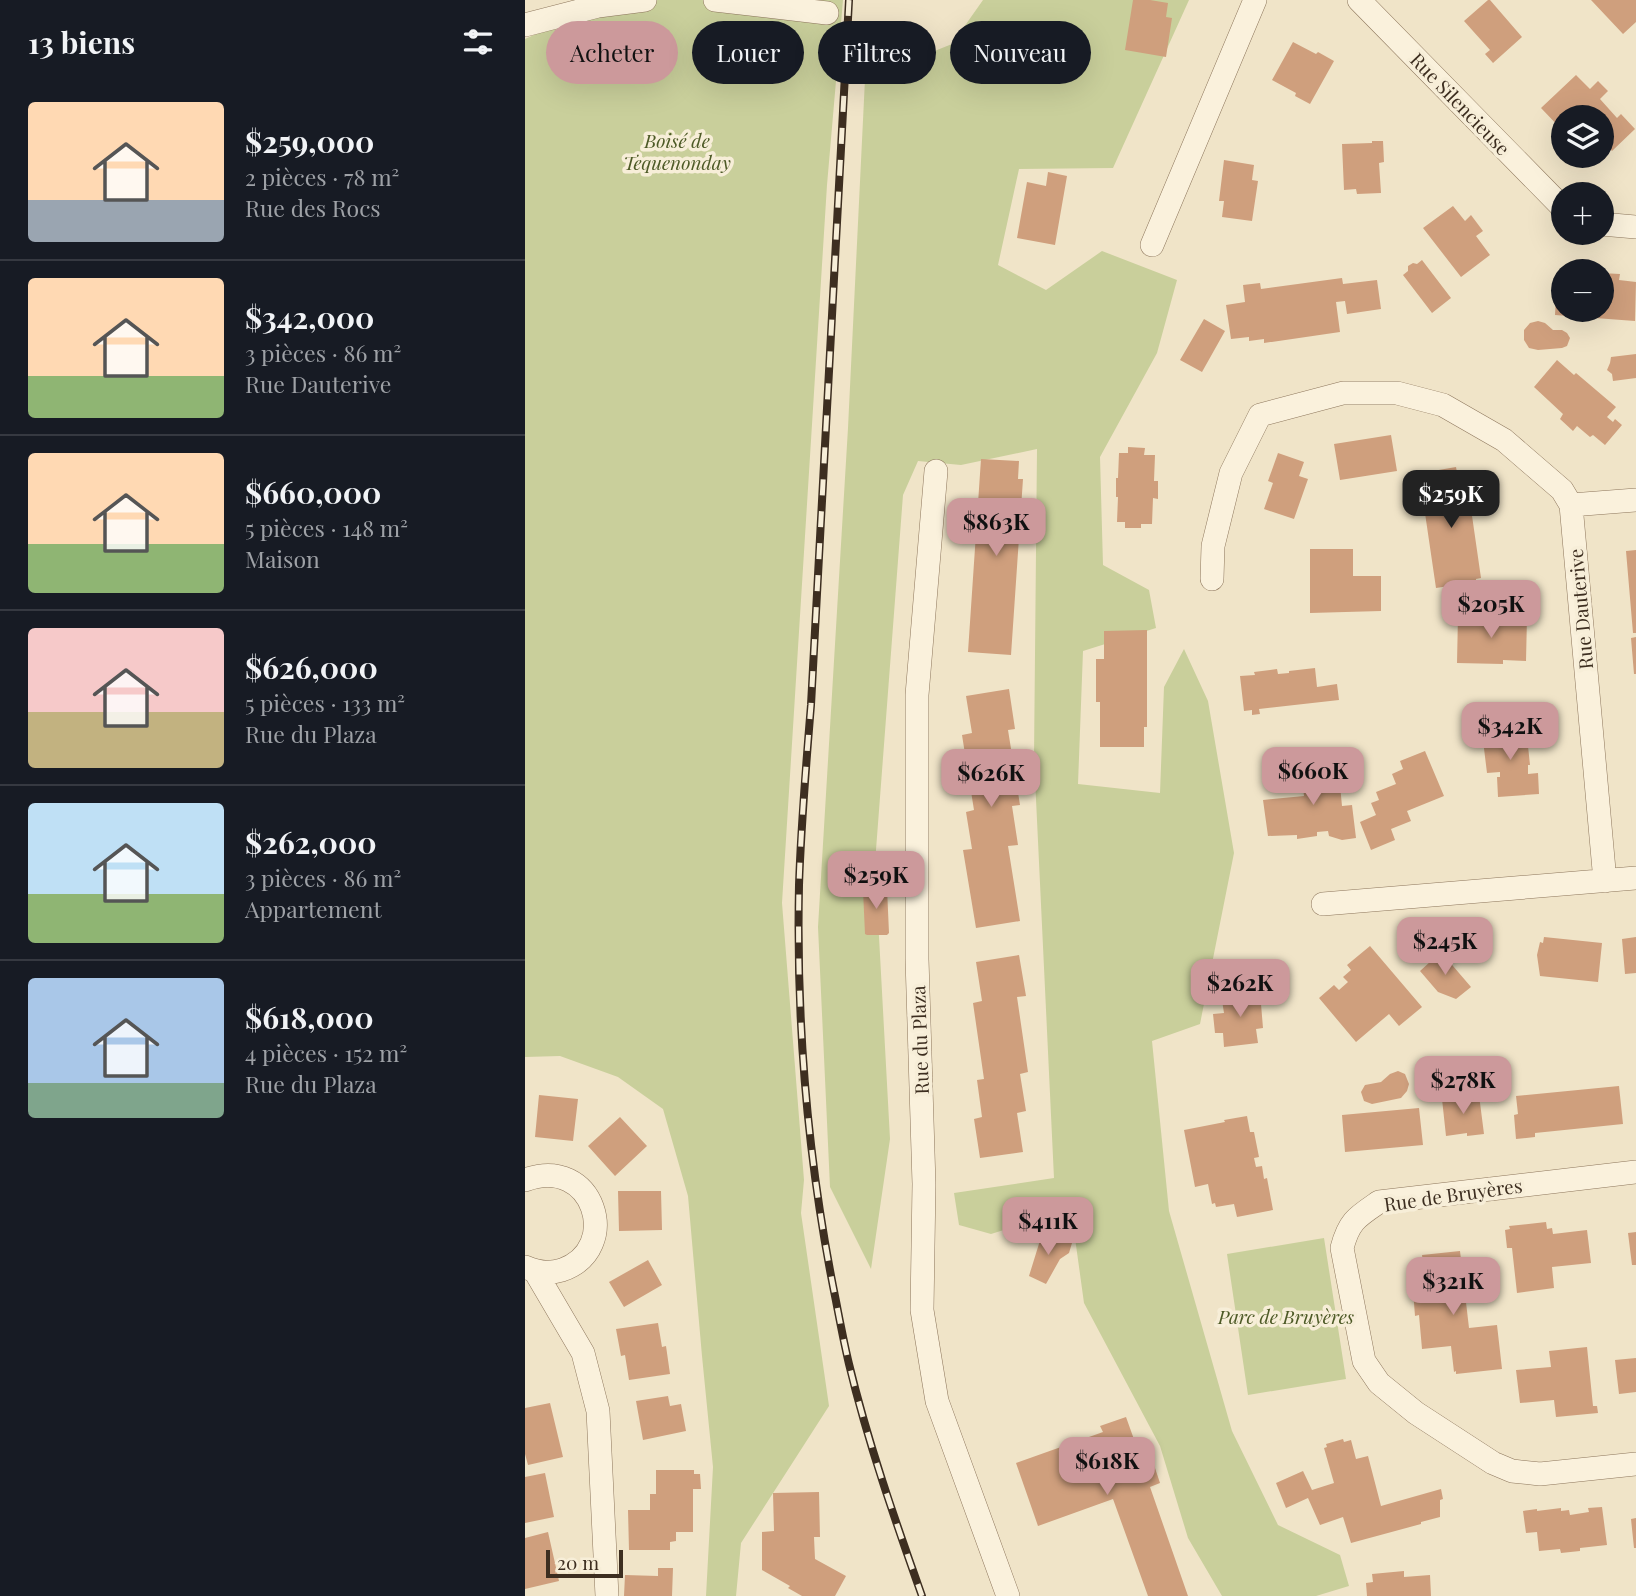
<!DOCTYPE html>
<html lang="fr">
<head>
<meta charset="utf-8">
<style>
	body { margin:0; font-family:"Playfair Display",serif; background:#20242c; color:#f1f3f6; height:100vh; display:flex; flex-direction:column; font-size:26px; white-space:nowrap }
	* { box-sizing:border-box; margin:0 }
	p { font-size:23px; color:#9ea1a6 }
	.icon { flex:none; width:38px; height:38px; fill:none; stroke:currentColor; stroke-width:2; stroke-linecap:round; stroke-linejoin:round }
	.map { position:relative; flex:1; overflow:hidden }
	.side { display:flex; flex-direction:column; background:#171b24; width:525px }
	.side>* { flex:none }
	.banner { position:absolute; left:21px; top:21px; width:665px; height:63px; display:flex; gap:14px }
	.tools { position:absolute; left:1026px; top:105px; display:grid; gap:14px }
	.tools a { display:grid; place-items:center; width:63px; height:63px; border-radius:50%; background:#171b24; box-shadow:0 7px 28px #0002; font-size:35px }
	.scale { position:absolute; left:21px; bottom:18px; width:77px; box-sizing:border-box; padding-left:7px; border:4px solid #3d2e20; border-top:0; font-size:19px; line-height:24px; white-space:nowrap; color:#3d2e20; -webkit-text-stroke:5px #f7eed8; paint-order:stroke }
	.price { position:absolute; translate:-50% -60px; padding:0 16px; border-radius:14px; background:#cc999b; color:#111; font-size:23px; line-height:46px; filter:drop-shadow(0 2px 4px #0008) }
	.price::after { content:''; position:absolute; left:50%; top:42px; width:21px; height:16px; margin-left:-10px; background:inherit; clip-path:polygon(0 0,100% 0,50% 100%) }
	.price.active { background:#222; color:#fff }
	ul { padding:0; list-style:none }
	li { display:flex; align-items:center; gap:21px; height:175px; padding:0 28px }
	li+li { border-top:2px solid #363941 }
	li span { display:grid; place-items:center; flex:none; width:196px; height:140px; border-radius:7px; color:#555 }
	li>.icon { margin-inline-start:auto }
	span .icon { width:84px; height:84px; fill:#fffc; stroke-width:1 }
	li b { font-size:30px }
	h2 { display:flex; justify-content:space-between; align-items:center; height:84px; padding:0 28px; font-size:30px }
	.tag { padding:0 24px; border-radius:32px; background:#171b24; box-shadow:0 7px 28px #0002; font-size:24px; line-height:63px }
	.tag.active { background:#cc999b; color:#111 }
	main { display:flex; flex:1; min-height:0 }
	.map>svg:first-child { display:block }
</style>
</head>
<body>
<main>
<section class="side">
<h2>13 biens<svg class="icon" aria-label="filters" viewBox="0 0 24 24"><path d="M4 7h16M4 17h16"/><circle cx="9" cy="7" r="2"/><circle cx="15" cy="17" r="2"/></svg></h2>
<ul>
<li><span style="background:linear-gradient(#ffd9b3 70%,#9aa5b1 0)"><svg class="icon" aria-label="home" viewBox="0 0 24 24"><path d="M3 11l9-7 9 7M6 9v11h12V9"/></svg></span><div><b>$259,000</b><p>2 pièces · 78 m²</p><p>Rue des Rocs</p></div></li>
<li><span style="background:linear-gradient(#ffd9b3 70%,#8fb573 0)"><svg class="icon" aria-label="home" viewBox="0 0 24 24"><path d="M3 11l9-7 9 7M6 9v11h12V9"/></svg></span><div><b>$342,000</b><p>3 pièces · 86 m²</p><p>Rue Dauterive</p></div></li>
<li><span style="background:linear-gradient(#ffd9b3 65%,#8fb573 0)"><svg class="icon" aria-label="home" viewBox="0 0 24 24"><path d="M3 11l9-7 9 7M6 9v11h12V9"/></svg></span><div><b>$660,000</b><p>5 pièces · 148 m²</p><p>Maison</p></div></li>
<li><span style="background:linear-gradient(#f6c9c9 60%,#c2b280 0)"><svg class="icon" aria-label="home" viewBox="0 0 24 24"><path d="M3 11l9-7 9 7M6 9v11h12V9"/></svg></span><div><b>$626,000</b><p>5 pièces · 133 m²</p><p>Rue du Plaza</p></div></li>
<li><span style="background:linear-gradient(#bfe0f5 65%,#8fb573 0)"><svg class="icon" aria-label="home" viewBox="0 0 24 24"><path d="M3 11l9-7 9 7M6 9v11h12V9"/></svg></span><div><b>$262,000</b><p>3 pièces · 86 m²</p><p>Appartement</p></div></li>
<li><span style="background:linear-gradient(#a9c7e8 75%,#7fa58c 0)"><svg class="icon" aria-label="home" viewBox="0 0 24 24"><path d="M3 11l9-7 9 7M6 9v11h12V9"/></svg></span><div><b>$618,000</b><p>4 pièces · 152 m²</p><p>Rue du Plaza</p></div></li>
</ul>
</section>
<div class="map">
<svg width="1111" height="1596" viewBox="0 0 1111 1596">
	<rect width="100%" height="100%" fill="#f0e4c8"/>
	<path fill="#c9cf9b" d="M70,0h248l-16,185 -45,718 22,277 -3,33 28,193 -88,137 -5,53h-30l7,-129 -11,-111 -14,-160 -25,-87 -45,-32 -58,-21 -35,1v-1018l73,-33z
		M458,0h206l-76,168 -94,1 -21,96 48,25 56,-39 75,29 -20,73 -57,104 3,108 46,25 7,38 -73,23 -5,133 82,9 4,-106 20,-38 24,52 26,152 -34,171 -48,17 17,170 63,220 46,94 62,30 9,31 -33,10h-94l-34,-58 -28,-92 -76,-143 -13,-94 -80,25 -32,-9 -5,-32 100,-15 -20,-421 3,-308 -76,16 -43,-4 -15,34 -28,368 15,276 -19,130 -41,-82 -12,-260 30,-499 17,-349 87,-35z
		M799,1238l22,141 -98,16 -21,-141z"/>
	<path fill="#cf9f7d" d="M608,0h17l18,3 -2,14 6,1 -6,39 -41,-7z
		M963,0h2l32,37 -29,26 -8,-9 5,-4 -26,-29z
		M1066,0h45v22l-13,12z
		M768,42l23,12 2,-2 16,9 -24,43 -15,-8 1,-3 -24,-13z
		M1051,75l14,14 8,-8 10,10 -8,8 17,19 4,-4 14,15 -23,22 -11,-12v-22h-38v14l-22,-23z
		M847,141h11l1,21 -5,1 2,30 -24,1 -1,-5 -12,1 -2,-46 30,-1z
		M699,160l30,5 -2,15 6,1 -6,40 -30,-4 2,-16h-5z
		M523,172l19,4 -12,69 -38,-7 10,-56 19,4z
		M928,206l12,15 6,-6 12,16 -7,5 14,19 -29,22 -38,-49z
		M897,260l29,38 -19,15 -29,-38 5,-4v-5l5,-3 4,1z
		M1076,273l19,1 -1,6 17,2 -1,39 -80,-6 2,-35 6,1v29h38z
		M817,278l1,6 34,-4 4,29 -34,5 -2,-13 -9,1 4,30 -76,11v-4l-15,2v-4l-18,2 -5,-34 19,-3 -2,-17 17,-2 1,6z
		M679,319l21,12 -23,41 -22,-12z
		M1013,321l7,2 8,7h9l5,3 3,5 -3,8 -5,2 -24,2 -9,-2 -5,-8v-10l6,-7z
		M1111,354v24l-23,3 -1,-7 -5,-4 3,-7 1,-6z
		M1032,360l17,15 2,-2 40,34 -9,10 6,5 2,-3 7,6 -17,20 -12,-10 -3,2 -13,-11 -4,5 -13,-12 3,-5 -29,-27z
		M866,435l6,36 -57,9 -6,-36z
		M603,447l17,1 -1,7h11l-1,26h4v18l-5,-1 -1,26h-11v4h-16v-6h-8l1,-25h-2v-19h2l1,-25h9z
		M753,453l26,9 -5,14 9,3 -14,40 -30,-10 9,-26 -5,-2z
		M456,459l38,2 -1,18h5l-12,176 -43,-3z
		M931,467l4,22 8,-1 13,90 -5,1v3l-40,6 -15,-102 14,-2 -2,-13z
		M785,549h43v27h28v35l-71,2z
		M1111,550v83h-3l-7,-82z
		M933,616l69,1 -1,44 -23,-1v4l-46,-1z
		M622,630v97h-3v20h-44v-45h-4v-43h8v-28z
		M1111,637v37h-2l-3,-36z
		M790,668l2,19 20,-3 2,16 -80,9 1,5 -8,1v-5l-8,1 -4,-35 15,-1 -1,-3 23,-3 1,5 11,-1v-2z
		M484,689l6,40 -7,1 12,75 -8,1 6,39 -10,1 12,75 -44,7 -13,-78 9,-1 -6,-37 8,-2 -12,-75 10,-2 -6,-37z
		M1001,727l4,38h-2v9l10,-1 1,21 -41,3 -1,-20h3v-5l-13,1 -5,-41z
		M900,751l19,45 -37,15 4,10 -20,8 4,11 -24,10 -11,-28 16,-7 -5,-12 8,-3 -3,-8 20,-8 -4,-10 11,-5 -3,-8z
		M817,762l3,23h-5l2,21 10,-1 4,33 -14,2 -13,-4 -1,-5 -11,1v4l-20,3v-4l-29,1 -5,-36 41,-4 -3,-26 12,-1v-4z
		M341,884h8v4l11,-1 2,1 2,45 -2,2h-20l-2,-1 -2,-44 3,-1z
		M1019,937l58,6 -4,39 -58,-6 -3,-21 3,-13 3,1z
		M1111,937v36l-11,1 -3,-35z
		M845,946l52,61 -23,19 -10,-12 -33,28 -37,-44 15,-13 5,5 9,-8 -5,-5 8,-7 -4,-5z
		M916,952l30,35 -15,12 -18,-7 -18,-21z
		M494,955l7,41 -9,1 11,75 -8,2 6,37 -9,2 6,39 -43,6 -6,-39 8,-2 -5,-37 7,-1 -11,-76 9,-2 -6,-39z
		M716,991l1,3 18,-2 3,36 -7,1 2,14 -34,4 -1,-14h-8l-2,-19 11,-1 -3,-19z
		M873,1071l7,3 4,10 -2,7 -6,7 -29,6 -8,-3 -3,-9 4,-7 16,-3 9,-8z
		M1094,1086l4,38 -88,9v4l-19,2 -2,-24 4,-1 -2,-18z
		M14,1095l39,4 -5,42 -38,-4z
		M954,1095l5,39 -17,2v-3l-21,3 -4,-37z
		M894,1108l4,37 -78,7 -3,-37z
		M722,1116l3,16h4l5,25 -5,1 2,9 6,-1 2,13 3,-1 6,32 -36,7 -3,-13 -18,3 -1,-4 -3,1 -4,-20 -13,3 -11,-57 41,-8 -1,-2z
		M95,1117l27,29 -32,30 -27,-30z
		M93,1191h43l1,39 -43,1z
		M1021,1222l1,7 5,-1 1,6 34,-4 4,33 -39,4 2,21 -37,5 -5,-45h-5l-2,-18 5,-1 -1,-3z
		M1111,1232v33h-4l-4,-32z
		M517,1234l30,9 -3,10 -9,6 -14,25 -17,-8z
		M935,1251l9,77 28,-3 5,44 -46,5v-3l-2,1 -3,-26 -29,3 -3,-34 -4,1 -2,-26 13,-1 -4,-34z
		M123,1260l14,25 -38,22 -15,-25z
		M133,1323l4,24 4,-1 4,28 -41,6 -4,-25 -4,1 -5,-27z
		M1062,1347l6,59h4l1,7 -42,4 -2,-17 -34,3 -4,-33 35,-3 -2,-16z
		M1111,1358v34l-17,2 -4,-34z
		M143,1396l2,10 11,-2 5,27 -43,9 -7,-39z
		M25,1403l13,54 -35,8 -3,-11v-46z
		M601,1417l15,42 10,-3 9,27 -10,4 38,109h-40l-35,-97 -75,27 -22,-63 87,-31 -3,-6z
		M818,1439l1,3 7,-2 5,19 12,-3 13,50 60,-17 2,10 -3,1v17l-19,5v2l-70,19 -8,-26 -23,8 -12,-27 -22,10 -10,-25 27,-12 9,19 22,-7 -10,-35 3,-1 -1,-3z
		M131,1470h38v4h6l1,15h-8v43h-17v9l-6,1v8h-41l-1,-40h22v-16h6z
		M20,1473l9,44 -29,6v-46z
		M294,1492l1,45h-6l1,22 31,17 -11,20h-33l-14,-8 2,-2 -28,-16v-38l12,-1 -1,-38z
		M1077,1507l5,38 -27,3v3l-19,2 -1,-4 -21,2 -2,-19 -11,1 -3,-22 14,-2v2l24,-3v3l8,-1 1,5 19,-3 -1,-4z
		M1111,1518v30h-2l-3,-29z
		M23,1532l11,49 -34,8v-51z
		M133,1568h15l-1,28h-48l1,-21 33,1z
		M879,1571v6l26,-2 1,21h-64l-1,-13 7,-1 -1,-8z"/>
	<g fill="none" stroke-linecap="round" stroke-linejoin="round">
		<defs>
			<path id="street" d="M190,0l112,13
				M834,0l204,208
				M0,25l73,-19 47,-6
				M1076,224l35,3
				M627,245l103,-245
				M411,471l-19,224v264l7,225 -2,126 15,91 71,195
				M1046,505l65,-5
				M687,579l1,-33 18,-73 29,-58 83,-22h54l46,12 61,35 58,50 9,15 34,376
				M798,904l313,-26
				M1111,1172l-257,30c-22,15 -30,19 -37,46l22,113 15,22 37,30 77,50 19,8 28,3 96,-10
				M0,1180c69,-26 98,69 37,90 -13,4 -24,3 -37,-3
				M11,1273l47,80 15,58 9,185"/>
		</defs>
		<use href="#street" stroke="#8d765c" stroke-width="24"/>
		<use href="#street" stroke="#faf1dc" stroke-width="23"/>
		<defs>
			<path id="rail" d="M324,0l-38,705c-5,60 -10,120 -12,180 -3,139 9,279 37,416 4,21 8,42 13,63 19,79 46,156 73,232"/>
		</defs>
		<use href="#rail" stroke="#3d2e20" stroke-width="8"/>
		<use href="#rail" stroke="#f7eed8" stroke-width="5" stroke-dasharray="16" stroke-linecap="butt"/>
	</g>
	<g text-anchor="middle" stroke-width="7" stroke-linejoin="round" paint-order="stroke">
		<g font-size="19" fill="#3d2e20" stroke="#f7eed8">
			<text transform="translate(935 104) rotate(46)" y="7">Rue Silencieuse</text>
			<text transform="translate(1056 609) rotate(-95)" y="7">Rue Dauterive</text>
			<text transform="translate(395 1040) rotate(-92)" y="7">Rue du Plaza</text>
			<text transform="translate(928 1195) rotate(-8)" y="7">Rue de Bruyères</text>
		</g>
		<g font-size="19" font-style="italic" fill="#4d5a26" stroke="#f7eed8">
			<text x="152" y="148">Boisé de<tspan x="152" dy="22">Tequenonday</tspan></text>
			<text x="761" y="1324">Parc de Bruyères</text>
		</g>
	</g>
</svg>
<div class="tools">
<a><svg class="icon" aria-label="layers" viewBox="0 0 24 24"><path d="M12 4l9 5-9 5-9-5zM3 14l9 5 9-5"/></svg></a>
<a>+</a>
<a>−</a>
</div>
<div class="scale">20 m</div>
<b class="price active" style="left:926px;top:530px">$259K</b>
<b class="price" style="left:471px;top:558px">$863K</b>
<b class="price" style="left:966px;top:640px">$205K</b>
<b class="price" style="left:985px;top:762px">$342K</b>
<b class="price" style="left:788px;top:807px">$660K</b>
<b class="price" style="left:466px;top:809px">$626K</b>
<b class="price" style="left:351px;top:911px">$259K</b>
<b class="price" style="left:920px;top:977px">$245K</b>
<b class="price" style="left:715px;top:1019px">$262K</b>
<b class="price" style="left:938px;top:1116px">$278K</b>
<b class="price" style="left:523px;top:1257px">$411K</b>
<b class="price" style="left:928px;top:1317px">$321K</b>
<b class="price" style="left:582px;top:1497px">$618K</b>
<div class="banner">
<a class="tag active">Acheter</a>
<a class="tag">Louer</a>
<a class="tag">Filtres</a>
<a class="tag">Nouveau</a>
</div>
</div>
</main>
</body>
</html>
